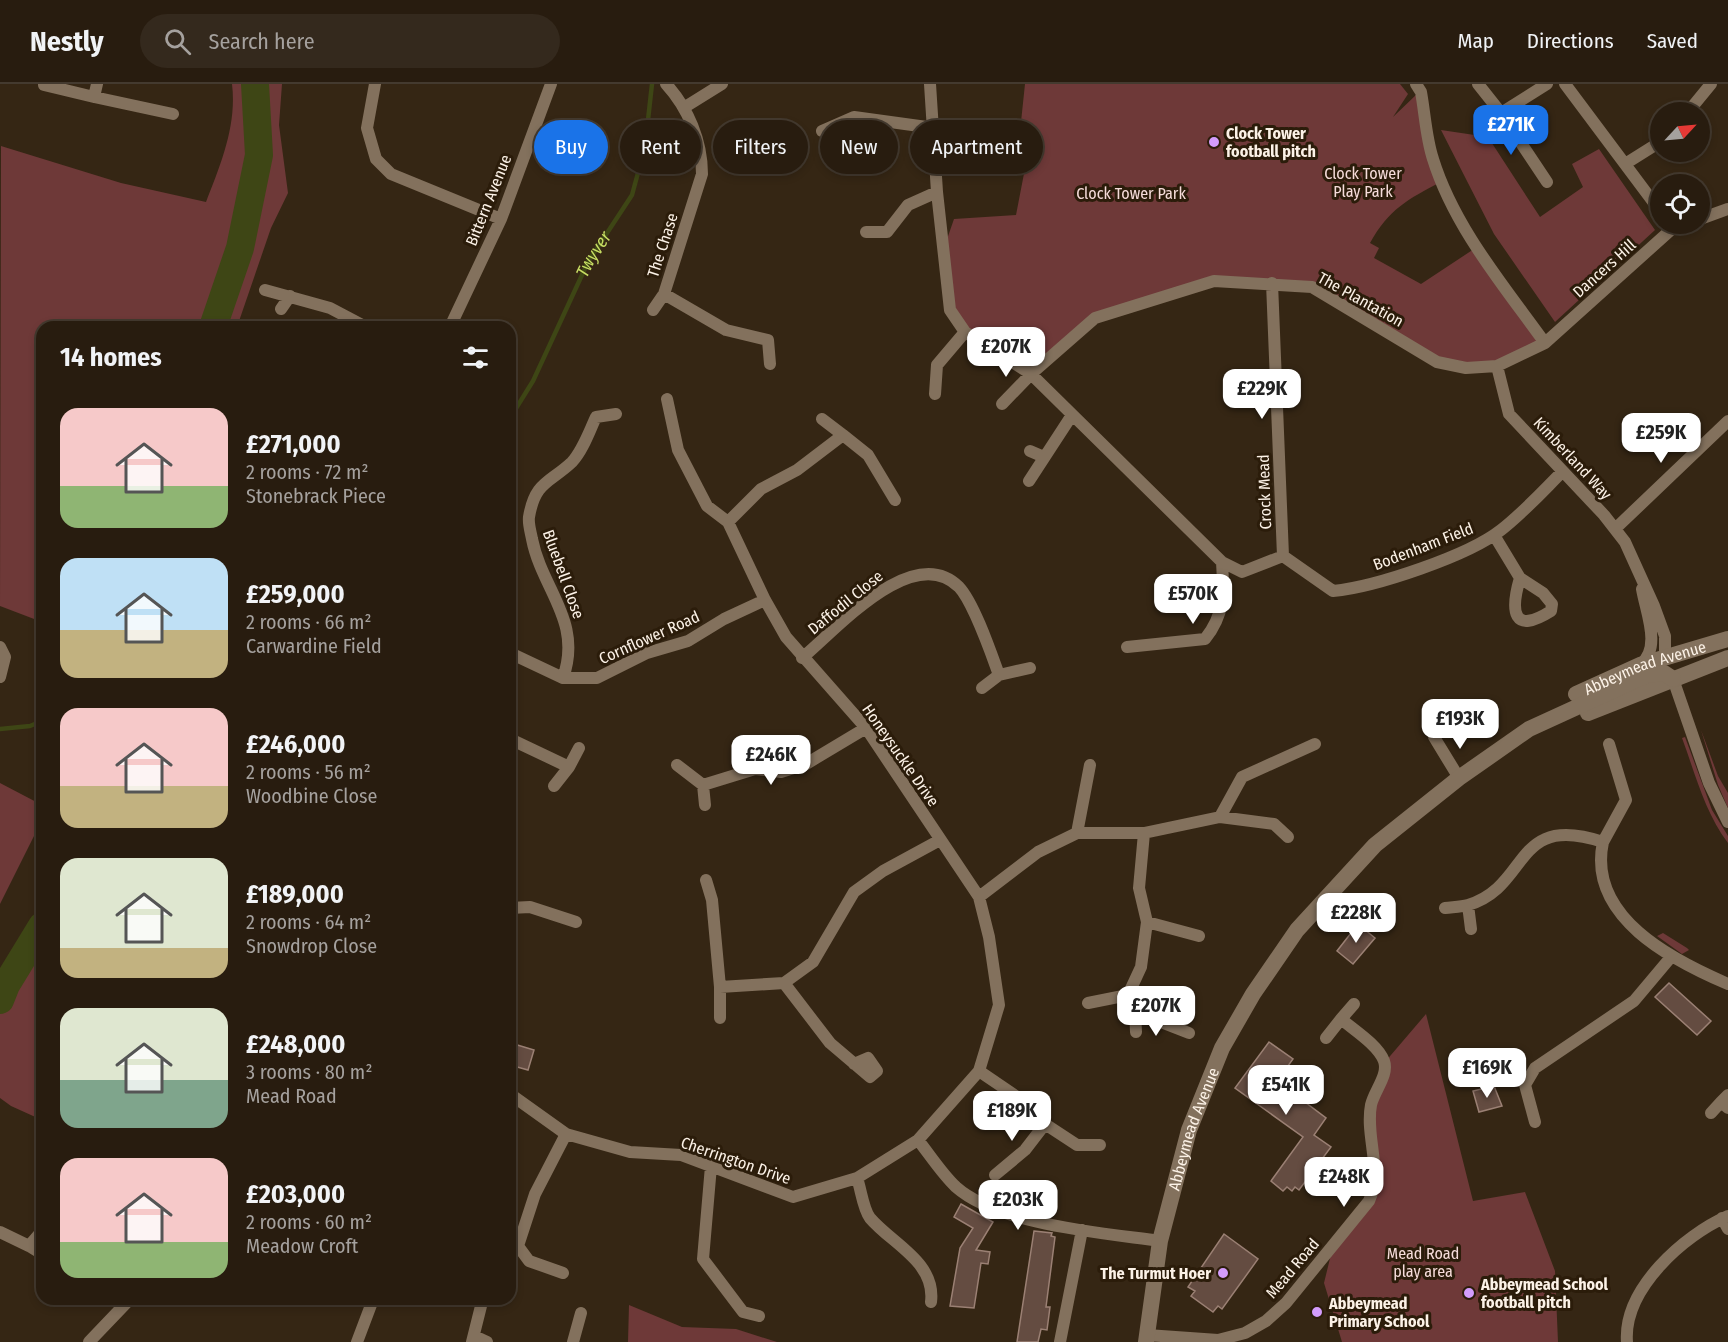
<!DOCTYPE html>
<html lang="en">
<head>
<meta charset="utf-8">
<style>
	body { margin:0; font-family:"Fira Sans Condensed",sans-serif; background:#34291d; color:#f1f3f6; height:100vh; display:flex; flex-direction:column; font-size:22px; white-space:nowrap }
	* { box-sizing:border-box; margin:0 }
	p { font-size:20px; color:#a5a19e }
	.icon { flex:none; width:33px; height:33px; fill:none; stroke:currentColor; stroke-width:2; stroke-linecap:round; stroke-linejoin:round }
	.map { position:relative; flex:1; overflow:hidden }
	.drawer { position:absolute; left:36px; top:237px; width:480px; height:984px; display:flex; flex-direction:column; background:#281c0f; border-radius:18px; box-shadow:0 3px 9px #0003,0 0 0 2px #443a2f }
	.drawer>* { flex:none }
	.hud { position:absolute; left:534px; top:36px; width:570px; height:54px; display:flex; gap:12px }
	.needle { width:39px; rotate:64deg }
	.fabs { position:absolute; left:1650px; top:18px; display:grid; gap:12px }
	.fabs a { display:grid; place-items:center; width:60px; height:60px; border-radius:50%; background:#281c0f; box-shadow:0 3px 9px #0003,0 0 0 2px #443a2f; font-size:30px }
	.price { position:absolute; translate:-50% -51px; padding:0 14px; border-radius:12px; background:#fff; color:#222; font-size:20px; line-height:39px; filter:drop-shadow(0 2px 3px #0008) }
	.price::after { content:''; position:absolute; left:50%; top:36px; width:18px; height:14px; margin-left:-9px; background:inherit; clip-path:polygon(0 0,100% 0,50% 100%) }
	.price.selected { background:#1a73e8; color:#fff }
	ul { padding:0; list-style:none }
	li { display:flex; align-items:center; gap:18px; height:150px; padding:0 24px }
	li span { display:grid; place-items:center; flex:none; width:168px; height:120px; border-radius:18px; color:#555 }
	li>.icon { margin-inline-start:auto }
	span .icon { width:72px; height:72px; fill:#fffc; stroke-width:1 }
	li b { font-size:26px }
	h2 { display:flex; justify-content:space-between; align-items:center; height:72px; padding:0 24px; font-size:26px }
	.chip { padding:0 21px; border-radius:27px; background:#281c0f; box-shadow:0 3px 9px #0003,0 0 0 2px #443a2f; font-size:21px; line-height:54px }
	.chip.selected { background:#1a73e8; color:#fff }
	header { display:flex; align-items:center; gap:36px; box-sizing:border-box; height:84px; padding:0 30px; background:#281c0f; border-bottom:2px solid #443a2f }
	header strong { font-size:28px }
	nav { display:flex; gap:33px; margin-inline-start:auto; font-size:21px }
	.search { width:420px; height:54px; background:#34291d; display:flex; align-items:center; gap:15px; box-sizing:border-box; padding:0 21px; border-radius:33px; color:#a5a19e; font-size:22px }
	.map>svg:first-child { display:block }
</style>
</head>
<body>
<header>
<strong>Nestly</strong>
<div class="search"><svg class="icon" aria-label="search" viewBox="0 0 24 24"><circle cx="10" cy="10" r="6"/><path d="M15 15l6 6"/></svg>Search here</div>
<nav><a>Map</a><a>Directions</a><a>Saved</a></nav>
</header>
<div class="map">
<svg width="1728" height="1258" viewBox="0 0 1728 1258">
	<rect width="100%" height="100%" fill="#352614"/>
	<path fill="#6e3938" d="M232,0h50l-3,41 9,68 -17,35 -34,99h-195v295l-42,-16 1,-460 120,37 85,19c15,-38 31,-77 26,-118z
		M1025,0h375l8,10 -15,23 24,-23 24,88c-33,17 -52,27 -71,61l9,5 -5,10 47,26 56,-37 68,96 -48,23 -60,-4 -125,-75 -98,-6 -119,37 -64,56 -66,-42 -15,-22 -5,-65 9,-26 62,-4 11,-57 -8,-17z
		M1441,46l47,7 52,80 43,-30 -11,-23 27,-15 56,81 -100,92 -61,-88z
		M1701,646l17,46 10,17v15l-10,-23z
		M1685,653l27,73 16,26v7c-23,-30 -33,-70 -46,-105z
		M0,699l42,22v15l-42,84z
		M42,842v194l-31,-14 -11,-8v-98l6,-15z
		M1663,849l24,15 2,2 -7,4 -25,-18z
		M1426,930l47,187 52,-9 30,79 3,71h-216l-18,-59 10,-41 35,-41 1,-88 15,-51z
		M629,1221l53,22 54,2 41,13h-149z"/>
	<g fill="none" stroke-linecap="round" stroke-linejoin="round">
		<g stroke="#3e4615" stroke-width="4.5">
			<path id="s1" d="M510,334l23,-37 55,-119 44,-67 13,-48 7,-63"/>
			<path d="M0,645l30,-3 12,-5"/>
		</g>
		<path stroke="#3e4615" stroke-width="28" d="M213,243l27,-79 19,-93 -4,-71
			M0,916l6,-15 36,-59"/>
	</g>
	<path fill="#644c41" stroke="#9b8074" stroke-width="1.5" d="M1358,840l17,14 -22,26 -16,-13z
		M1669,899l42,38 -14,14 -42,-38z
		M1269,958l24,17 -16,22 49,37 -12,17 17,12 -32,43 -4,-3 -3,4 -5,-4 -4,4 -12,-10 32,-44 -68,-49z
		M514,960l20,6 -6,20 -18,-5z
		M1494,1002l8,20 -23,6 -6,-21z
		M961,1120l32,18 -17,28 14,2 -2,12 -7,-1 -7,45 -24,-2 10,-58 13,-20 -19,-11z
		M1034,1147l18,2 -1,3 4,1 -9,70h4l-3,23 -6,-1 -3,13h-21z
		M1224,1150l34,25 -36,50 -4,-3 -5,6 -22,-16 4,-5 -7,-4z"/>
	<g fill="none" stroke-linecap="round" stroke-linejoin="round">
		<path stroke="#83715d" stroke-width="12" d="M97,0l-3,13 79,17
			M375,0l-8,44 9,31 15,15 110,45
			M666,0c22,24 36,57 36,90l-38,120 62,36 42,10 2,24
			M930,0l7,108 13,118 15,22 66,42 191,188 20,10 41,-16
			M1416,0l5,8c4,22 5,46 12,67 21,68 71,127 112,184
			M1478,0l23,29 46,-29
			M1565,0l95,127
			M44,1l50,12
			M685,23l37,-23
			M1688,28l23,-28
			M1501,29l46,69
			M822,47l32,-14 80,11
			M1625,80l35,-22
			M1700,135l28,-10
			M866,148h21l21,-27 29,-13
			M1272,199l11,273
			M265,206l65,18 36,19
			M281,225l9,-13
			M653,226l11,-16
			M450,243l51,-108 50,-135
			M1497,282l12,48 95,101 21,27 29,64 11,30v21
			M935,310l2,-29 28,-33
			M1002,320l29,-30 64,-56 119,-37 98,6 125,75 29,6 31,-2 48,-23 128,-115 14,-4
			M822,335l21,16
			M1030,367l14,6
			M1029,397l43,-66
			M728,438l33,-33 36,-19 46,-35 25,20 27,45
			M1616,444l112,-107
			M1494,451l26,43 23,15 9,11 -1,7c-38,24 -41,1 -31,-33
			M1283,472l50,35c42,-4 135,-35 168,-61 22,-17 41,-38 61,-58
			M0,563l5,10 -5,20
			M1127,563l78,-8c20,-25 19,-46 17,-77
			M510,569l53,25h34l50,-25 41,-12 36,-22 41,-19
			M802,574c34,-28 111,-117 157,-71 15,16 32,66 40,88l31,-7
			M1640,581c22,-17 6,-52 2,-76
			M563,594c20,-57 -21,-88 -31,-139 -1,-6 -4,-15 -3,-22 6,-36 21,-34 43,-55 11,-12 17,-30 24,-45l20,-3
			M1673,595l36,104 19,39
			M982,604l17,-13
			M1434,653l25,41
			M510,655l59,28 -15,19
			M677,681l26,20 52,-16 26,3 25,-8 60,-36
			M569,683l10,-19
			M703,701l2,20
			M1220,733l22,-40 73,-33
			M1077,749l13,-68
			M1144,749l76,-16 54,7 14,13
			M1603,758c-16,75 69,118 125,142
			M706,796l6,20 8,87 64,-4 29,-21 41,-70 29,-21 57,-31
			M979,813l59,-45 39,-19h67l-5,55 8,34 -6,45 -13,28 7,17 1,20
			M1468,821l3,24
			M510,824l20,-1 46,15
			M1445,824c8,-1 16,-1 23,-3 63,-19 44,-93 135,-63l23,-42 -17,-56
			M1147,838l52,14
			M784,899l46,60 40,34 7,-6 -9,-13 -14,6
			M720,903v31
			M1088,919l40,-8
			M1135,928l54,21
			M1326,954l15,-19
			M979,987l44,30 22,23 32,21h23
			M510,1010l56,40 64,18 51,3 112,42 64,-19 61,-38 61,-69 20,-66 -10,-68 -10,-40 -113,-169 -80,-91 -21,-37 -37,-78 -21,-16 -29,-56 -11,-51
			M1728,1011l-7,7 7,6
			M1711,1029l10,-11
			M1535,1038l-10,-37 10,-17 99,-67 37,-44
			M918,1056c12,15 24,34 38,47 43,38 148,46 204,54
			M711,1082l-8,93 40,53 16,4
			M995,1091l30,-25 20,-26
			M857,1094c4,11 6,31 13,40 22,26 66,44 61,84
			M1722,1134l6,11
			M42,1147l-13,15 13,8
			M0,1148l29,14
			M563,1189l-34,-12 -11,-15 17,-52 31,-60
			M1147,1251l71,5 27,-7 21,-12 20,-18 83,-102c14,-31 -4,-65 2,-96 3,-14 18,-30 13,-44 -6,-16 -30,-31 -43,-42l13,-15
			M474,1252l13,6
			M89,1258l41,-43
			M357,1258l14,-37
			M472,1258l9,-36
			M573,1258l8,-29
			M1060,1258l22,-112
			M1627,1258c-4,-53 57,-107 101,-126"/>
		<g stroke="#83715d" stroke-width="16">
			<path id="s2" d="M1576,610l64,-29 88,-26"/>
			<path d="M1588,629l140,-55"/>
			<path id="s3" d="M1146,1258l14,-101 29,-111 33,-82 31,-54 44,-64 78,-85 84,-67 70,-49 118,-54 17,-2 9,6"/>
		</g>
	</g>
	<g fill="#d39cfc" stroke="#2b1c0a" stroke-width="2">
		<circle cx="1214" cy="58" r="6"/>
		<circle cx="1223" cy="1189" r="6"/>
		<circle cx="1469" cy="1209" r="6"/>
		<circle cx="1317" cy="1228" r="6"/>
	</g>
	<g text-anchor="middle" stroke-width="6" stroke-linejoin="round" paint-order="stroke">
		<g font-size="16" font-weight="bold" fill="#fcf2e7" stroke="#2b1c0a" text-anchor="start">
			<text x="1226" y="55">Clock Tower<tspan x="1226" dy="18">football pitch</tspan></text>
			<text x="1211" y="1195" text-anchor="end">The Turmut Hoer</text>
			<text x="1481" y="1206">Abbeymead School<tspan x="1481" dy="18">football pitch</tspan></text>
			<text x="1329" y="1225">Abbeymead<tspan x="1329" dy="18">Primary School</tspan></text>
		</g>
		<g font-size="16" fill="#f6dcda" stroke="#2b1c0a">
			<text x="1363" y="95">Clock Tower<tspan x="1363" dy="18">Play Park</tspan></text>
			<text x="1131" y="115">Clock Tower Park</text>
			<text x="1423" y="1175">Mead Road<tspan x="1423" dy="18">play area</tspan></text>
		</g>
		<g font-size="16" fill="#fcf2e7" stroke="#2b1c0a">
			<text transform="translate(488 116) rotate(-68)" y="6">Bittern Avenue</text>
			<text transform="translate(662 161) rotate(-72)" y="6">The Chase</text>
			<text transform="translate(1604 184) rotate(-42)" y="6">Dancers Hill</text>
			<text transform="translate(1361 215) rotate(29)" y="6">The Plantation</text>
			<text transform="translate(1573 374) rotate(47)" y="6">Kimberland Way</text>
			<text transform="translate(1264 408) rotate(-92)" y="6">Crock Mead</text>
			<text transform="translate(1423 462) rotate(-21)" y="6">Bodenham Field</text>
			<text transform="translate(564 490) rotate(70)" y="6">Bluebell Close</text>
			<text transform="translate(845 518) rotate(-39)" y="6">Daffodil Close</text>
			<text transform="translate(649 553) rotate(-24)" y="6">Cornflower Road</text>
			<text dy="6" stroke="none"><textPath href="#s2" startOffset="74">Abbeymead Avenue</textPath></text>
			<text transform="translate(901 671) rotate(55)" y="6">Honeysuckle Drive</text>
			<text dy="6" stroke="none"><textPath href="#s3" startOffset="219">Abbeymead Avenue</textPath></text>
			<text transform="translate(736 1076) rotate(19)" y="6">Cherrington Drive</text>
			<text transform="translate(1292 1184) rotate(-50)" y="6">Mead Road</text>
		</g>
		<g font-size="18" font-style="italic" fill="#c7dd63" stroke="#2b1c0a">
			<text dy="6" stroke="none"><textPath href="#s1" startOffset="184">Twyver</textPath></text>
		</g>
	</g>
</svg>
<div class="fabs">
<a><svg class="needle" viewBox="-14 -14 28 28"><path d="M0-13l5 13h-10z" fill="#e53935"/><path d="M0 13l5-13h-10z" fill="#a5a19e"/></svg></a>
<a><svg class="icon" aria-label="locate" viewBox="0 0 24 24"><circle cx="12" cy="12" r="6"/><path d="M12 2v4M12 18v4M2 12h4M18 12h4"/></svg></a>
</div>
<b class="price selected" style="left:1511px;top:72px">£271K</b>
<b class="price" style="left:1006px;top:294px">£207K</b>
<b class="price" style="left:1262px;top:336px">£229K</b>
<b class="price" style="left:1661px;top:380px">£259K</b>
<b class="price" style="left:1193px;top:541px">£570K</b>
<b class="price" style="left:1460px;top:666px">£193K</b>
<b class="price" style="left:771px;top:702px">£246K</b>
<b class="price" style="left:1356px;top:860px">£228K</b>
<b class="price" style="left:1156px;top:953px">£207K</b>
<b class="price" style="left:1487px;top:1015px">£169K</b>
<b class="price" style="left:1286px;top:1032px">£541K</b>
<b class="price" style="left:1012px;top:1058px">£189K</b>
<b class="price" style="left:1344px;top:1124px">£248K</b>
<b class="price" style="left:1018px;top:1147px">£203K</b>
<div class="hud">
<a class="chip selected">Buy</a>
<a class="chip">Rent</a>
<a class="chip">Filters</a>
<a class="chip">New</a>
<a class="chip">Apartment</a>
</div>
<section class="drawer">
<h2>14 homes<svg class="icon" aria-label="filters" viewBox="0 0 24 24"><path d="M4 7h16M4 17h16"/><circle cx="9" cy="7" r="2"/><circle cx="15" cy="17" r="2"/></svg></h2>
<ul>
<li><span style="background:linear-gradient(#f6c9c9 65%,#8fb573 0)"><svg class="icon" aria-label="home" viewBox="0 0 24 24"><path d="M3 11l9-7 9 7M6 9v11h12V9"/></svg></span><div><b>£271,000</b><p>2 rooms · 72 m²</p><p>Stonebrack Piece</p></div></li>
<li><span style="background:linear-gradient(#bfe0f5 60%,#c2b280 0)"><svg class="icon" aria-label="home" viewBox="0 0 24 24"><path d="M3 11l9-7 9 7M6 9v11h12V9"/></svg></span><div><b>£259,000</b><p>2 rooms · 66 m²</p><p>Carwardine Field</p></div></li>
<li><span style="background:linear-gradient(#f6c9c9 65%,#c2b280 0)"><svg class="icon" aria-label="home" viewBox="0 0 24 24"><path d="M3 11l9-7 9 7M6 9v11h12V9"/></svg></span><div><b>£246,000</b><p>2 rooms · 56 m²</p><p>Woodbine Close</p></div></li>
<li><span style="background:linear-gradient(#dfe7d0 75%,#c2b280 0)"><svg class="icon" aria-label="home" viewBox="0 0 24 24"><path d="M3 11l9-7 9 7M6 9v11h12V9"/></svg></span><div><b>£189,000</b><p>2 rooms · 64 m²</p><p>Snowdrop Close</p></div></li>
<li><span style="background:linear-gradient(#dfe7d0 60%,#7fa58c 0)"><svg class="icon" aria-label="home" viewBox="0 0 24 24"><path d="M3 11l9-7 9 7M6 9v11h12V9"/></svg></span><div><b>£248,000</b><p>3 rooms · 80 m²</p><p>Mead Road</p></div></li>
<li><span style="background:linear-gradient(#f6c9c9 70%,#8fb573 0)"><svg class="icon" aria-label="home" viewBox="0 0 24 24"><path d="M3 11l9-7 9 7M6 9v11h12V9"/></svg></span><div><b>£203,000</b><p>2 rooms · 60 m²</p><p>Meadow Croft</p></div></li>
</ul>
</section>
</div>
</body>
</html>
